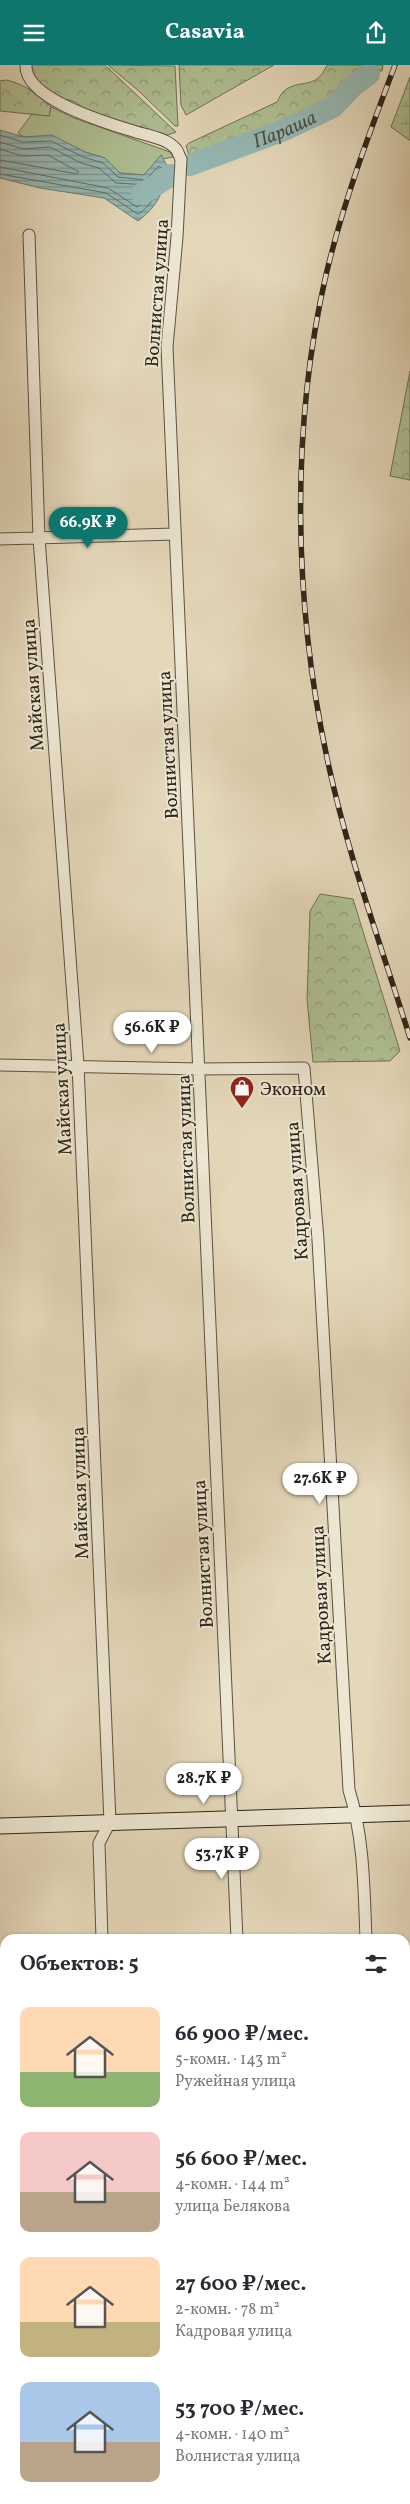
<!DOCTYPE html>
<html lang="ru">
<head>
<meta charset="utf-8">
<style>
	body { margin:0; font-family:Vollkorn,serif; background:#f7f7f7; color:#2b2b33; height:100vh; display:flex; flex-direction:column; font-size:19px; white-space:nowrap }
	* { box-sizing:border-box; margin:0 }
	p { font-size:16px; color:#7c7c81 }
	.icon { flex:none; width:28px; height:28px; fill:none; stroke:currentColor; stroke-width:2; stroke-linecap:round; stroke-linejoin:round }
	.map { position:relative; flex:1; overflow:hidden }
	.drawer { position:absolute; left:0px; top:1869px; width:410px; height:571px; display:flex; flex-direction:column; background:#fff; border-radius:15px 15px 0 0; box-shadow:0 1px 4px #0004 }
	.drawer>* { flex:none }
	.price { position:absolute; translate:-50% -42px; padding:0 11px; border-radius:18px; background:#fff; color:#222; font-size:16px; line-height:32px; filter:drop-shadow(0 1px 2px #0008) }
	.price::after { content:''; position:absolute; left:50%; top:30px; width:15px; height:11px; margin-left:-8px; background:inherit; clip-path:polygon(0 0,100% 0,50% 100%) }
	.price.active { background:#0f766e; color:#fff }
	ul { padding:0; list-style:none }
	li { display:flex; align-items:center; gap:15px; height:125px; padding:0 20px }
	li span { display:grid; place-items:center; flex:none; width:140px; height:100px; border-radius:10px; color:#555 }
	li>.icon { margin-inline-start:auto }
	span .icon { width:60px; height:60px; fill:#fffc; stroke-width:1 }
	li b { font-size:21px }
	h2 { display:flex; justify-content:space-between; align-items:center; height:60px; padding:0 20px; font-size:21px }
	header { display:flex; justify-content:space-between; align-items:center; height:65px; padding:0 20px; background:#0f766e; color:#fff; font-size:22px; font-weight:700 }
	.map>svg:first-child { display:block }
</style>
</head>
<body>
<header><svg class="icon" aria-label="menu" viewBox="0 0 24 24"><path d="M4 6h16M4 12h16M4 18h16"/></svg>Casavia<svg class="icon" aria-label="share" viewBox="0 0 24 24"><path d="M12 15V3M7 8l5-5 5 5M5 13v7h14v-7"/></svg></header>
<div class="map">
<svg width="410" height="2439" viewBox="0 0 410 2439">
	<defs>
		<pattern id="forest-crowns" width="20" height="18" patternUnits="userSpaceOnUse" patternTransform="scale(1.25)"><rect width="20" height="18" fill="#afc093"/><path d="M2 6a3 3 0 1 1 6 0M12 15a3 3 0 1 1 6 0" fill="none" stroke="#8f9c77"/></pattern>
		<pattern id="wetland-marsh" width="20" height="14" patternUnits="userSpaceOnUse" patternTransform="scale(1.25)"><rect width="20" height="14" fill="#afc093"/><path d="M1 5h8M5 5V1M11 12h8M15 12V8" fill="none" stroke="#8f9c77"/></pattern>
		<pattern id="water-rules" width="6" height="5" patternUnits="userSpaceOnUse" patternTransform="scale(1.25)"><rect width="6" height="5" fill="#96b9b5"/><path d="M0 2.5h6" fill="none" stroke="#7b9692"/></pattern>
	</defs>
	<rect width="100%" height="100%" fill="#e4d8ba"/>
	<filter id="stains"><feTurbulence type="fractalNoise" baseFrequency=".004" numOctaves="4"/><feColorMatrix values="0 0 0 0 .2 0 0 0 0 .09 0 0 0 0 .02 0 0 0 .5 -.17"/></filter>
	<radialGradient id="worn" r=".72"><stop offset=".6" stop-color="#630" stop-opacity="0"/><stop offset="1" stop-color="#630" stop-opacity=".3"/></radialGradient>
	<path fill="#afc093" stroke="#6e7256" d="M51,42l23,11 96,34 3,5 -10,2 -2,-3 -17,19 -24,-2 -15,-15 -20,-6 -33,-16 -28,1 -6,-4 14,-19 17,2z"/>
	<path fill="url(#forest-crowns)" stroke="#6e7256" d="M29,0h76l71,67 -8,3 -83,-24c-4,-8 -16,-13 -24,-11l-26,-20z
		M108,0l67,1 3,60h-3l-34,-33z
		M179,0h95l-88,50 -5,-10z
		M327,0h56l-1,6h-12l-19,7 -9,13 -27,20 -124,50 -5,-15 3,-3 88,-41c2,-3 4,-9 7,-11 16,-13 32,0 43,-26z
		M6,15c19,4 31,14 45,27l-2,9 -49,-5v-30z
		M410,306v109l-20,-4z
		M320,829l33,5 47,152 -10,10 -77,1 -6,-63 3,-88z"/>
	<path fill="url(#wetland-marsh)" stroke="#6e7256" d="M410,12v63h-1l-18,-13z
		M0,2043l5,4v68l-5,6z"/>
	<path fill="url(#water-rules)" stroke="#6c7d77" d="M0,65l24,7 28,-2 33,17 20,6 15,15 24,2 17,-20 8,14c-7,24 -10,36 -31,52l-34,-23 -64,-10 -40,-10z"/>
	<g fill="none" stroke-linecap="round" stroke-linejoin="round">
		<path stroke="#626e68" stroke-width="1" d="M0,70l23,7 28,-1 32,16 20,6 15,14 27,3 14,-14 4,4c-4,17 -9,35 -25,44l-32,-21 -106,-19
			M0,77l23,7 27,-2 31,16 18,5 17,15 33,2 3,3 -7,14 -8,5 -29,-19 -108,-21
			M0,84l22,7 26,-1 31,17 -2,2 -77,-14"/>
		<g stroke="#96b9b5" stroke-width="22">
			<path id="s1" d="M190,100l94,-35 49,-23 20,-21 16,-12"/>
			<path d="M142,129l29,-19"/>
		</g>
		<defs>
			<path id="street" d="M26,0c-2,34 81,58 107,66 12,4 34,7 43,18 2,2 3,7 5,10l-4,78 -10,110 70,1592
				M29,170l10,303 39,527 32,757 -11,21 3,96
				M0,474l175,-5
				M0,1000l200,4 104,-1 14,172 31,550c15,48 15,98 17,149
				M0,2148l5,-3
				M0,2358h5
				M405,2407l5,1"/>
			<path id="secondary" d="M0,1761l410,-13"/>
		</defs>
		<use href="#street" stroke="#5b5142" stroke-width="13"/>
		<use href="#secondary" stroke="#2d241a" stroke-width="17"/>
		<use href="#street" stroke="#ede6d2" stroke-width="11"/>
		<use href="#secondary" stroke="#ede6d2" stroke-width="15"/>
		<defs>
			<path id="rail" d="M395,0c-26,69 -52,138 -69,210 -36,156 -32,328 1,483 20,95 54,187 83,280"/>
		</defs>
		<use href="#rail" stroke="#2d241a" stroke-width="5.5"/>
		<use href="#rail" stroke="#ede6d2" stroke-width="4" stroke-dasharray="11" stroke-linecap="butt"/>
	</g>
	<defs>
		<symbol id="shop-pin" viewBox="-11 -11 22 30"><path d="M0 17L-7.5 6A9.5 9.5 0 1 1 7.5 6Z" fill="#8f2418" stroke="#ede6d2"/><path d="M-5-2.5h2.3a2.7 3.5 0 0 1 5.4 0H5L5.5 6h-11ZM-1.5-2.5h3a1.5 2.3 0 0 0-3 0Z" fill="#fff"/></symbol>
	</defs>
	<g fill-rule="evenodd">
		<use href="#shop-pin" x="228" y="1009" width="28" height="38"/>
	</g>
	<g text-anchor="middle" stroke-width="4" stroke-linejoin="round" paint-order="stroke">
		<g font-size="19" fill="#2d241a" stroke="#ede6d2">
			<text transform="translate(156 228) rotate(-86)" y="7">Волнистая улица</text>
			<text transform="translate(32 620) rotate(-94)" y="7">Майская улица</text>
			<text transform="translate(167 680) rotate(-93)" y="7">Волнистая улица</text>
			<text transform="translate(61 1024) rotate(-93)" y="7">Майская улица</text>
			<text transform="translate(185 1084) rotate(-92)" y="7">Волнистая улица</text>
			<text transform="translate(296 1126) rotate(-94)" y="7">Кадровая улица</text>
			<text transform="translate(79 1428) rotate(-92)" y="7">Майская улица</text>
			<text transform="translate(202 1489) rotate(-93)" y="7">Волнистая улица</text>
			<text transform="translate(320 1530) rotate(-93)" y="7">Кадровая улица</text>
		</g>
		<g font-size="19" fill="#2d241a" stroke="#ede6d2" text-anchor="start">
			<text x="260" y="1030">Эконом</text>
		</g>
		<g font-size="20" font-style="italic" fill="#4c5148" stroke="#ede6d2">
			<text dy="7" stroke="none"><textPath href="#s1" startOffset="101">Параша</textPath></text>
		</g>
	</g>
	<rect width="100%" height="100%" filter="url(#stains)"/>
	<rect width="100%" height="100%" fill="url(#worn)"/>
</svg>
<b class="price active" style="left:88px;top:484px">66.9K ₽</b>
<b class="price" style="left:152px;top:989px">56.6K ₽</b>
<b class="price" style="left:320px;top:1440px">27.6K ₽</b>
<b class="price" style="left:204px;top:1740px">28.7K ₽</b>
<b class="price" style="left:222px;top:1815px">53.7K ₽</b>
<section class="drawer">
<h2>Объектов: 5<svg class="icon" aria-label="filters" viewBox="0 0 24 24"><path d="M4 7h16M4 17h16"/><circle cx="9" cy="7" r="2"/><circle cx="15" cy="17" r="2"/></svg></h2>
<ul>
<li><span style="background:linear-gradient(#ffd9b3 65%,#8fb573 0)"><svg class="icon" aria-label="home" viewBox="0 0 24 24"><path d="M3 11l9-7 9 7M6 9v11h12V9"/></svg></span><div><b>66 900 ₽/мес.</b><p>5-комн. · 143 m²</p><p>Ружейная улица</p></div></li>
<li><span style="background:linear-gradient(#f6c9c9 60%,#b9a48a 0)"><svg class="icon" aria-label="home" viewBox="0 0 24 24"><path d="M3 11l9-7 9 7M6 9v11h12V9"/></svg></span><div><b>56 600 ₽/мес.</b><p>4-комн. · 144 m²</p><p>улица Белякова</p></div></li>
<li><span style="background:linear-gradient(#ffd9b3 65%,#c2b280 0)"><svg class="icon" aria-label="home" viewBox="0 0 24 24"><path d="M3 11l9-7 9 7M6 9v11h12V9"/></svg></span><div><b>27 600 ₽/мес.</b><p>2-комн. · 78 m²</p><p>Кадровая улица</p></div></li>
<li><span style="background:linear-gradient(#a9c7e8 60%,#b9a48a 0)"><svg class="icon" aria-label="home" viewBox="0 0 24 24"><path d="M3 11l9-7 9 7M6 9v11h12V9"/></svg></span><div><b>53 700 ₽/мес.</b><p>4-комн. · 140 m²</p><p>Волнистая улица</p></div></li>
</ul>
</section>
</div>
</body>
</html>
